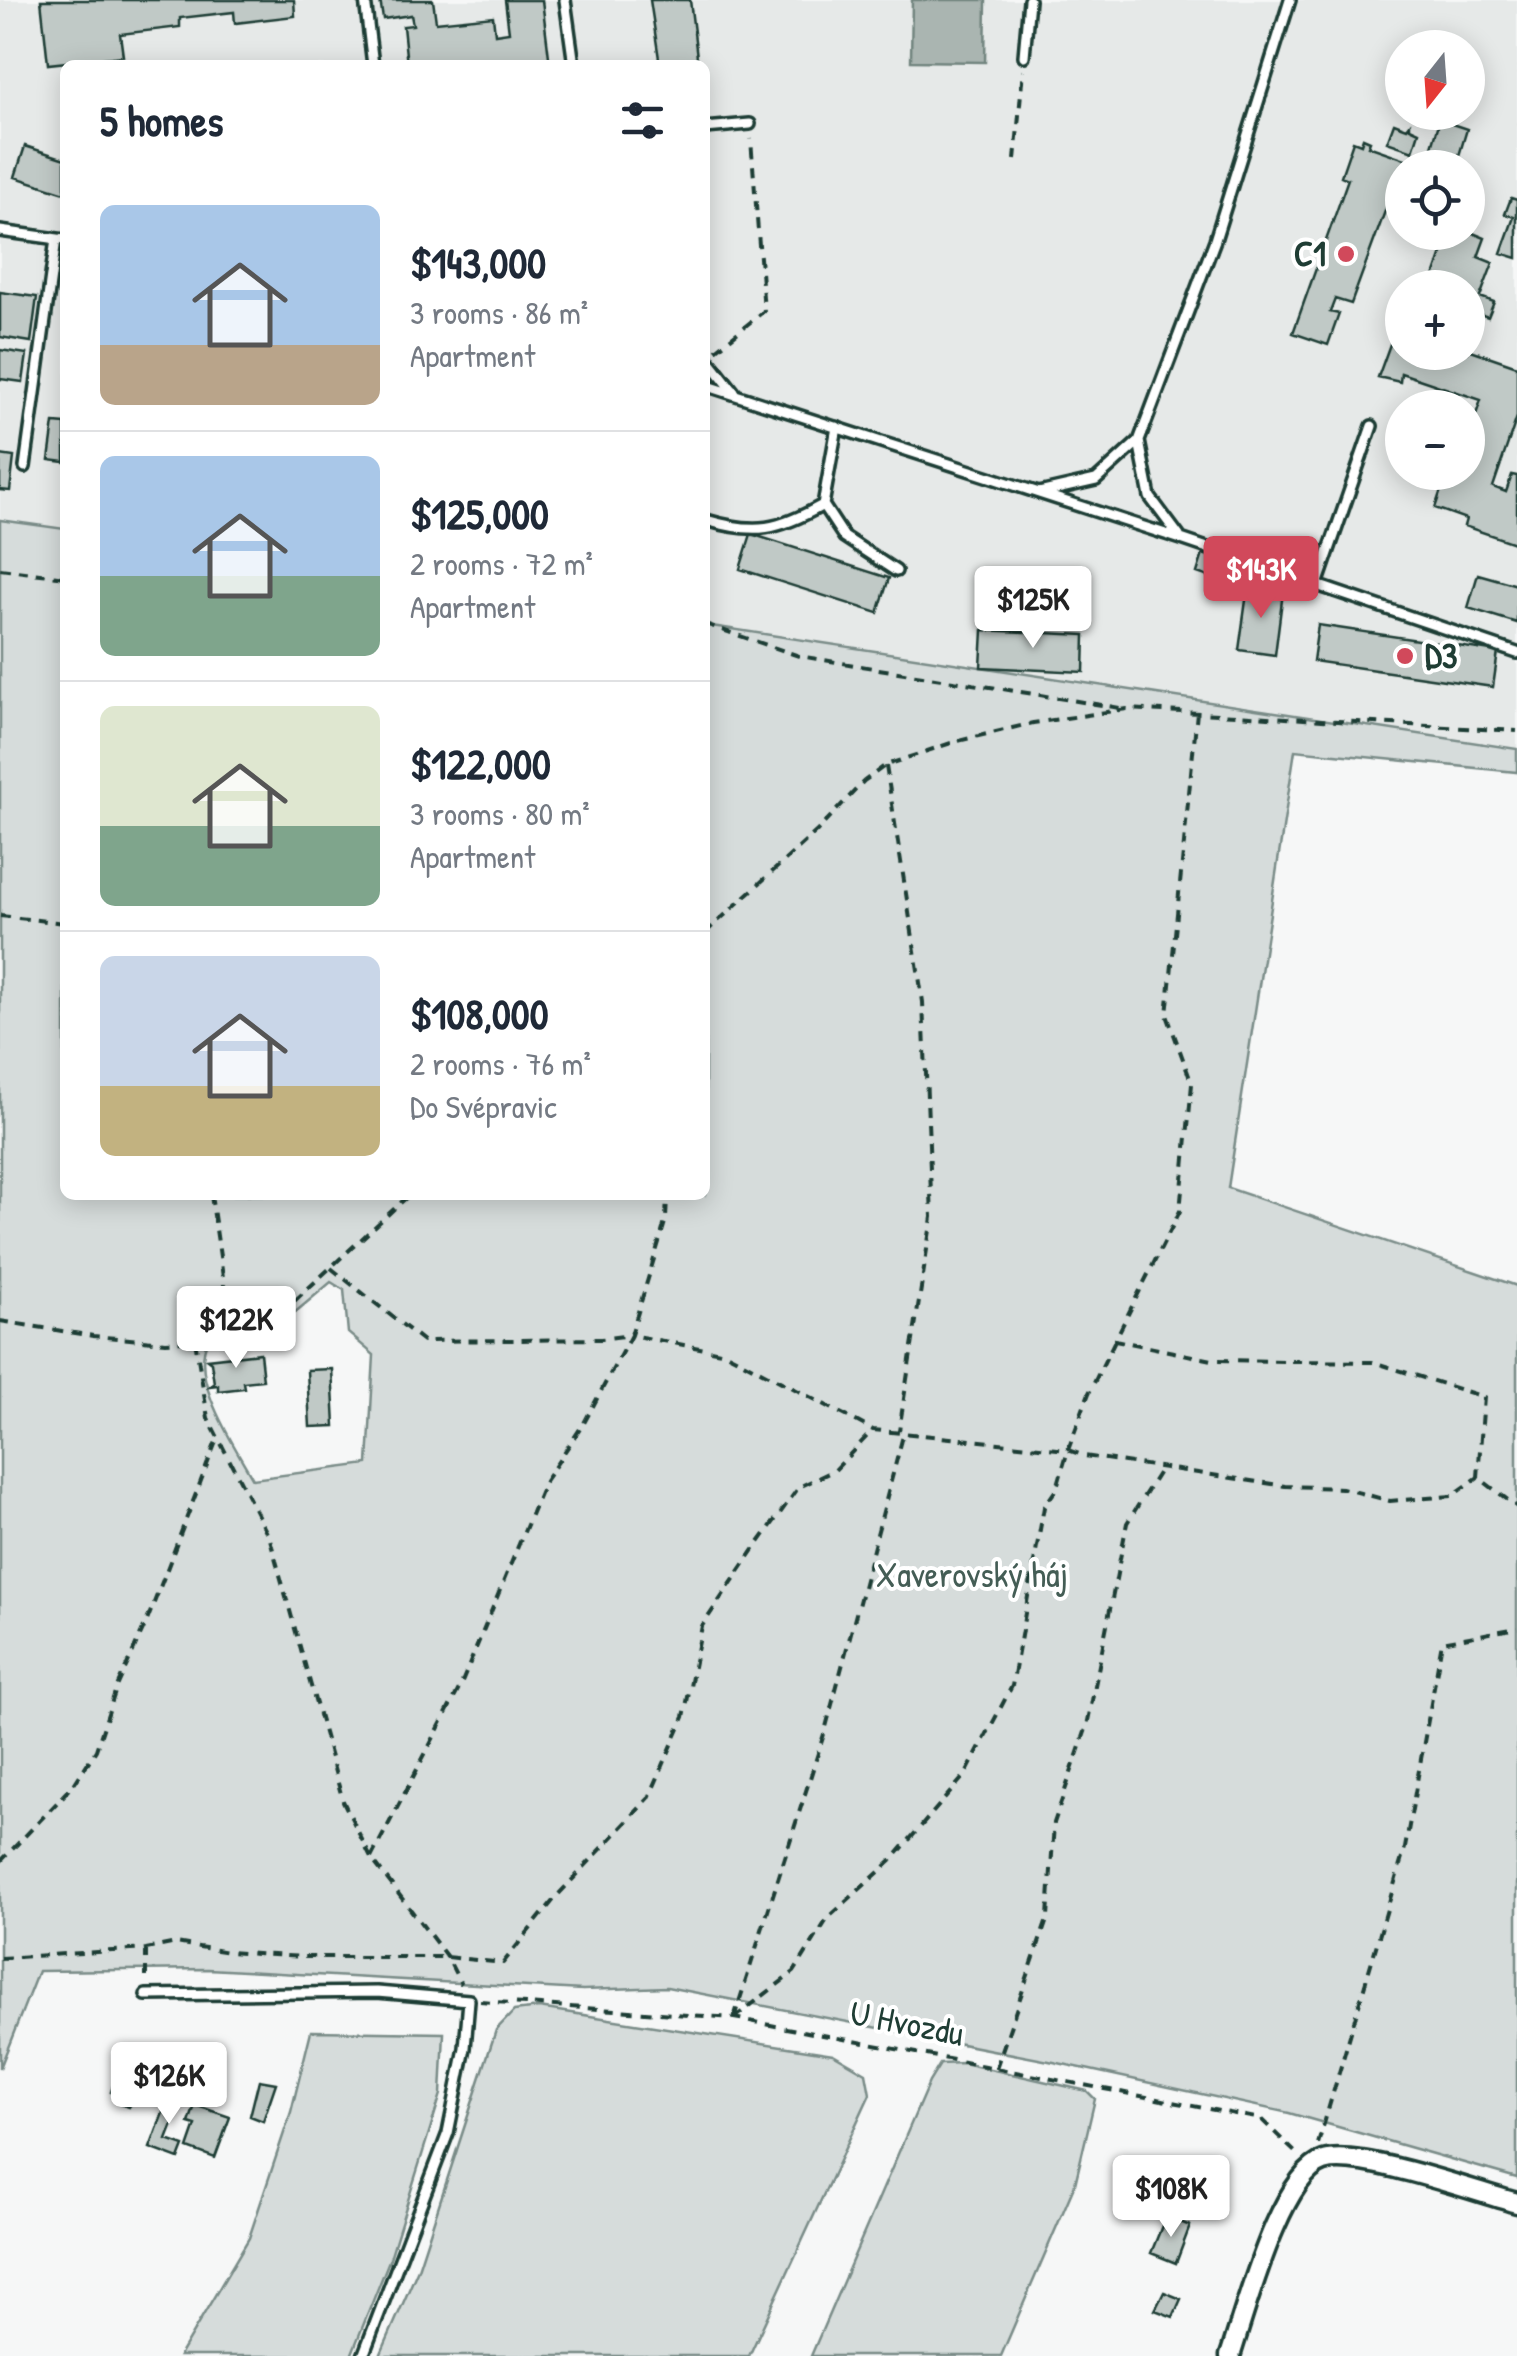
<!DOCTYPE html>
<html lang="en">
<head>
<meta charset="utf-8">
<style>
	body { margin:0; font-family:"Patrick Hand",sans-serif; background:#f6f6f7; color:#1f2937; height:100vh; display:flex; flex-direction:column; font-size:38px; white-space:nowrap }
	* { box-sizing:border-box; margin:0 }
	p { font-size:32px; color:#747a83 }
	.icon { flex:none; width:55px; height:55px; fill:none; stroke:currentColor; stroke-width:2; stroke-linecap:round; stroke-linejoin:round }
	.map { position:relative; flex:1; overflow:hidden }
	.details { position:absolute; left:60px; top:60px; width:650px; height:1140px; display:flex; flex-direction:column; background:#fff; border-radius:15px; box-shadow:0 5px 25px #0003 }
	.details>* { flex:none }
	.needle { width:65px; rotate:197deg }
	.fabs { position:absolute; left:1385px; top:30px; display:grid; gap:20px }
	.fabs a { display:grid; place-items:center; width:100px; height:100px; border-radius:50%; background:#fff; box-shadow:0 5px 25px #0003; font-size:50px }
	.price { position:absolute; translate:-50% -85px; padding:0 22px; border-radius:10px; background:#fff; color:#222; font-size:32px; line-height:65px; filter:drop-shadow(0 2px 5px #0008) }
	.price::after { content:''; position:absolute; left:50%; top:60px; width:30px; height:22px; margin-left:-15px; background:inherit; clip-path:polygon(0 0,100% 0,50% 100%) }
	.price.on { background:#d1495b; color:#fff }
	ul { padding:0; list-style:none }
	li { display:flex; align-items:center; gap:30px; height:250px; padding:0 40px }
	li+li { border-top:2px solid #e0e1e3 }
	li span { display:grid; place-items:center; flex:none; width:280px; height:200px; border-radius:15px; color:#555 }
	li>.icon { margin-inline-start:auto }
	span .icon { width:120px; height:120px; fill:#fffc; stroke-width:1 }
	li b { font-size:42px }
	h2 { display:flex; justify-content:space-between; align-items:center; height:120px; padding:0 40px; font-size:42px }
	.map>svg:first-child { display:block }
</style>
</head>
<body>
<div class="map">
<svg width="1517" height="2356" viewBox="0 0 1517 2356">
	<rect width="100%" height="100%" fill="#f6f7f7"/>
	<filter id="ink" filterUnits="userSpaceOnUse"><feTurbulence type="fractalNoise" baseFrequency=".01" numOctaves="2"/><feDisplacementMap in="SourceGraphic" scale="20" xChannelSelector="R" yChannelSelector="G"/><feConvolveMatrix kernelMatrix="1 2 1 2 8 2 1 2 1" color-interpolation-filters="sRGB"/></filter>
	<g filter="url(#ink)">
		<path fill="#e6e9e8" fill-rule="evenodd" d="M0,0h1517v749l-812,-124v-560h-640v464l-65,-9zM1402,48h66v64h-66zM1402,168h66v64h-66zM1402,288h66v64h-66zM1402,408h66v64h-66z"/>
		<path fill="#d6dcdb" stroke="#7a8c88" stroke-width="2.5" fill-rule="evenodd" d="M0,520l65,9v666h640v-570l812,124v23l-222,-22 -67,438 289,98v892l-228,-65 -240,-52 -382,-74 -84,3 -375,-21 -170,2 -38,97zM331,1282l13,8 4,43 26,22 -6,109 -115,15c-18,-33 -65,-101 -45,-139l72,-15z
			M539,2008l294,46 33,19 4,21 -121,262h-369l38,-87 78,-239 18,-19z
			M311,2031l133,2 -3,61 -51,164 -39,98h-172l70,-118 42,-126z
			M963,2063l124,28 8,8 -20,85 -74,172h-190l118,-274 11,-18z"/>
		<path fill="#aab5b1" stroke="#72857f" stroke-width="2.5" d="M912,0h74l-1,62 -74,-1z"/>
		<path fill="#c0c9c6" stroke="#1f3d34" stroke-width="2.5" d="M41,0h253l1,16 -60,7 -1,-11 -54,6v9l-60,7 3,22 -75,8z
			M380,0h53l3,22 57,-6 2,18 14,-2 -4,-32h37l8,65h-143l-4,-39 10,-1 -2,-10 -28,4z
			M650,0h40l8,65h-38z
			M1440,120l27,9 -9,30 -27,-9z
			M1394,123l13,5 3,-4v4l9,4 -6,19 -26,-9z
			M1363,138l7,3 -2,5 43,15 -3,7h-6v41l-14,-6 -37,101 -16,-5 -5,13 9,2 -11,31 -35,-12 55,-154 -7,-3 12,-35 8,3z
			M25,146l40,13v34l-50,-16z
			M1511,198l6,2v58l-16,-5 13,-36 -9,-3z
			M1468,231l17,7 -7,19 15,6 -13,34 14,5 -6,15 -20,-7v-22h-38l18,-52z
			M0,292l37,5 -6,45 -31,-5z
			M1397,325l5,2v25h66v-3l49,17v51l-24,70 13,5 6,-17 5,1v68l-53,-18 2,-7 -31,-11 10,-30 8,2 3,-8h12v-34l13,-38 -80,-27 -1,9 -22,-5z
			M0,350l27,4 -4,28 -23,-3z
			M54,423l11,1v38l-16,-2z
			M0,455l14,2 -4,34 -10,-1z
			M751,534l138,44 -11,35 -138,-44z
			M1203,554l47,16 -6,19 -47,-16z
			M1478,574l39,11v38l-49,-15z
			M1248,586l35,6 -8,63 -36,-5z
			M1318,625l180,27 -5,35 -180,-26z
			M983,630l102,5 -1,37 -103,-5z
			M260,1353l3,27 -20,2 1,6 -26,3v-6l-8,1 4,-3 -3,-21 -4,-3z
			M332,1369l3,57 -25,1 -3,-57z
			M120,2064l41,14 -5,15 -16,-5 -11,19 -12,-4 2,-8 -8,-3z
			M259,2080l17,3 -13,38 -13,-5z
			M172,2088l13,5 -18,47 17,6 -5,13 -29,-11z
			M195,2105l35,12 -15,41 -27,-10 8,-23 -7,-2z
			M1166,2216l24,10 -14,37 -25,-10z
			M1164,2292l17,7 -8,18 -18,-7z"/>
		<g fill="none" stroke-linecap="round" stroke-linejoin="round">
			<defs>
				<path id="service" d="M365,0l8,65
					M565,0l9,65
					M1024,56l5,-56
					M705,128l45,-4
					M0,231l65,9
					M705,355l29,37
					M705,385l476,154 336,114
					M25,467l31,-228
					M1039,493l57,-13 43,-39
					M823,505l21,32 52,34
					M706,520c50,15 72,10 117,-15l14,-78
					M1179,536l-29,-39 -11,-56 76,-201 75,-240
					M1317,585l55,-159
					M146,1995l231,-3 92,8 -4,48 -17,85 -85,223"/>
				<path id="minor" d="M1230,2356c15,-44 50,-181 94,-195 36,-11 152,31 193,42"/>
			</defs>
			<use href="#service" stroke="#1f3d34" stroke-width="16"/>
			<use href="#minor" stroke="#1f3d34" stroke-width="25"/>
			<path stroke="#1f3d34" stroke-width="4" stroke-dasharray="10 8" stroke-linecap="butt" d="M1015,160l8,-90
				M716,350l48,-39 -13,-172
				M0,569l65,8
				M705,624l94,32 321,52
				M1197,712l-30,303 25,69 -12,127 -65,129 97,20 161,2 111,35 -6,80 39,30
				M886,766l37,236 9,215 -33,214
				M0,916l65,7
				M705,933l112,-102 47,-50 22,-16 68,-23 79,-19 94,-14 390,22
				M211,1195l13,89 -2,45
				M331,1268l92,73 178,-2 30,-4 35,-116 1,-24
				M0,1321l93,15 73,6 29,-2 27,-11 55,-12 132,-122
				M195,1340l13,78 62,121 73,262 28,57 76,99 14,27
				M371,1858l89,-171 85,-206 39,-58 47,-88 95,18 147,77 195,20 21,-57 26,-53
				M0,1862l73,-76 23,-36 20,-61 31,-68 70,-182
				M146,1949v35
				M0,1958l146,-9 30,-6 52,9 75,5h144l56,6 53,-66 93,-99 35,-81 18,-91 53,-78 44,-61 36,-17 38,-40
				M480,2001l254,17 527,101 39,38
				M734,2018l60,-46 34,-54 63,-57 75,-87 46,-88 32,-179 13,-19 11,-38 17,6 200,30 57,2 48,13 62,-5 26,-19
				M734,2018l91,-287 79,-299
				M996,2068l52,-151 6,-94 33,-97 40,-203 35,-56
				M1318,2144l87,-296 37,-206 75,-14"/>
			<use href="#service" stroke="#fff" stroke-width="9"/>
			<use href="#minor" stroke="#fff" stroke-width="18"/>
		</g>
	</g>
	<g fill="#d1495b" stroke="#fff" stroke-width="4">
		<circle cx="1346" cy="254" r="10"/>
		<circle cx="1405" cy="656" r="10"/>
	</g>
	<g text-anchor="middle" stroke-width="8" stroke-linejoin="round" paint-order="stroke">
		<g font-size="35" font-weight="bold" fill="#1f3d34" stroke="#fff" text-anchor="end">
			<text x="1326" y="266">C1</text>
			<text x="1425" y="668" text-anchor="start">D3</text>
		</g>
		<g font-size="35" fill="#445d55" stroke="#fff">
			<text x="972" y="1587">Xaverovský háj</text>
		</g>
		<g font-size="35" fill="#1f3d34" stroke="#fff">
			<text transform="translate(907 2023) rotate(11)" y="12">U Hvozdu</text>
		</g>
	</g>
</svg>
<div class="fabs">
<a><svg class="needle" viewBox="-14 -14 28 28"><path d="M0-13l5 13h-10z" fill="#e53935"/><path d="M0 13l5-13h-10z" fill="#747a83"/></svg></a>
<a><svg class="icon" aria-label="locate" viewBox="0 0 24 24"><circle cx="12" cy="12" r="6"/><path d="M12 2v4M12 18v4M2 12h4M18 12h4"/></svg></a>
<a>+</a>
<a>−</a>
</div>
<b class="price on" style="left:1261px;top:621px">$143K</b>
<b class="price" style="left:1033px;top:651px">$125K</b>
<b class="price" style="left:236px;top:1371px">$122K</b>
<b class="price" style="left:169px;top:2127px">$126K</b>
<b class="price" style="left:1171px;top:2240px">$108K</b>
<section class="details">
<h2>5 homes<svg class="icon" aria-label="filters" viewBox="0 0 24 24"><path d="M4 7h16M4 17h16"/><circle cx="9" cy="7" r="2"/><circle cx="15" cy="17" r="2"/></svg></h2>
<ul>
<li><span style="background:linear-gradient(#a9c7e8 70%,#b9a48a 0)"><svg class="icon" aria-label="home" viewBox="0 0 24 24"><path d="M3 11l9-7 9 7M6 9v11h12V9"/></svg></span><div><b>$143,000</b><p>3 rooms · 86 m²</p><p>Apartment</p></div></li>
<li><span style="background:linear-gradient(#a9c7e8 60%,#7fa58c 0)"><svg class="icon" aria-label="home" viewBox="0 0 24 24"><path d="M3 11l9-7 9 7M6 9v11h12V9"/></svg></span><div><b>$125,000</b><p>2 rooms · 72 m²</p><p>Apartment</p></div></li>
<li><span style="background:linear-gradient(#dfe7d0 60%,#7fa58c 0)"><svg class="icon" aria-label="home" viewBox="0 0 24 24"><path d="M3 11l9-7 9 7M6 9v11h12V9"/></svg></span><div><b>$122,000</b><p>3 rooms · 80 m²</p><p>Apartment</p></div></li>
<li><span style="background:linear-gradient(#c9d6e8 65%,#c2b280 0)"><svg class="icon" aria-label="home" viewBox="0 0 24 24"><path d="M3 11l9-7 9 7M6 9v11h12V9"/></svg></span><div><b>$108,000</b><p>2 rooms · 76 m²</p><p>Do Svépravic</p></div></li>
</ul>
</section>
</div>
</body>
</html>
